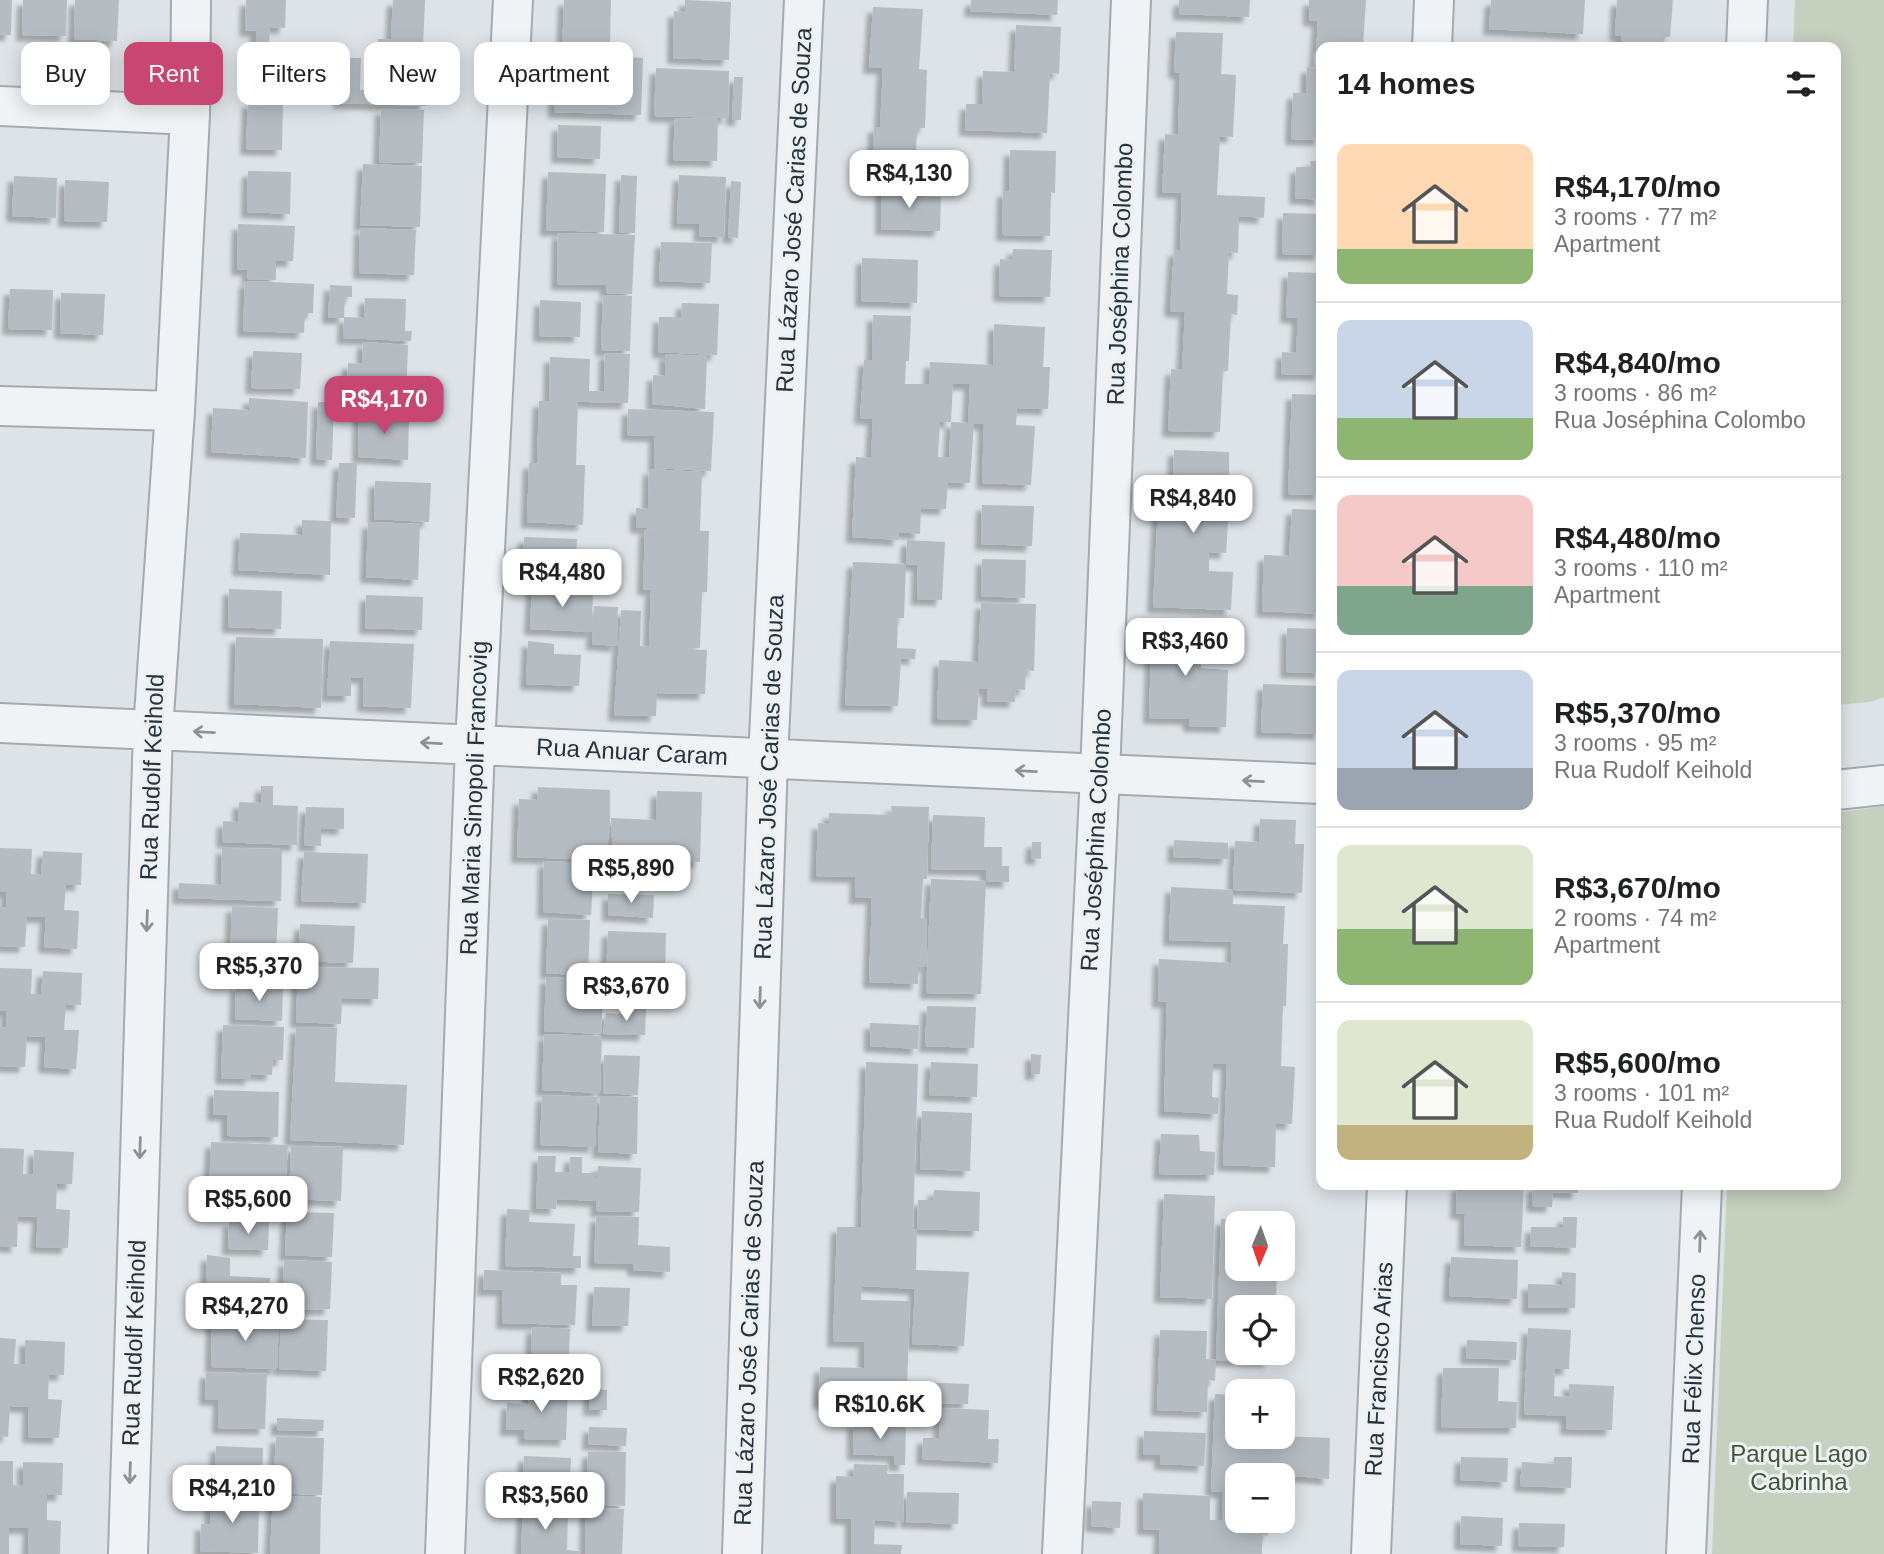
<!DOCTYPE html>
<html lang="en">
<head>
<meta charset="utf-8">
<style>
	body { margin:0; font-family:Arial,sans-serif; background:#f2f2f2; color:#202124; height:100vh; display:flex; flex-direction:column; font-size:26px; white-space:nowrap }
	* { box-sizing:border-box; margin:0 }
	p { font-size:23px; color:#757577 }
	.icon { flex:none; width:38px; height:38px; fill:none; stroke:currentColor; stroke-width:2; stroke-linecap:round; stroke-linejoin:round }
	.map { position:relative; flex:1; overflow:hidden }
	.sheet { position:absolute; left:1316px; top:42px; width:525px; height:1148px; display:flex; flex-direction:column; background:#fff; border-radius:14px; box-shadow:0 4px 18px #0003 }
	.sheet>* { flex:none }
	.banner { position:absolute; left:21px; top:42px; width:665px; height:63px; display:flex; gap:14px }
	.needle { width:46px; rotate:182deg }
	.buttons { position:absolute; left:1225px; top:1211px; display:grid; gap:14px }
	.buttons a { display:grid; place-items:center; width:70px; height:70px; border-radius:14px; background:#fff; box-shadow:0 4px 18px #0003; font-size:35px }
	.price { position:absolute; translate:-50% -60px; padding:0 16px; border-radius:14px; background:#fff; color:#222; font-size:23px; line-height:46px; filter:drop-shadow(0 2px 4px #0008) }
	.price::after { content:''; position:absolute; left:50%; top:42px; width:21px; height:16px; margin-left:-10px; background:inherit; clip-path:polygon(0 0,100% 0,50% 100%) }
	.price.active { background:#c84672; color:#fff }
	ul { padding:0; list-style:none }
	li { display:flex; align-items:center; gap:21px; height:175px; padding:0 21px }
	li+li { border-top:2px solid #e0e0e0 }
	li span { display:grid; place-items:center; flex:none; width:196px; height:140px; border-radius:14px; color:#555 }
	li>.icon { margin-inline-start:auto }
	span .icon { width:84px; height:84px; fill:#fffc; stroke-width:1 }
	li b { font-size:30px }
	h2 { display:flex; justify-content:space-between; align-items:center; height:84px; padding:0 21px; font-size:30px }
	.pill { padding:0 24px; border-radius:14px; background:#fff; box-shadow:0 4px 18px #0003; font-size:24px; line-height:63px }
	.pill.active { background:#c84672; color:#fff }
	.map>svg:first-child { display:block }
</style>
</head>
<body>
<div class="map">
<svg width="1884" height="1554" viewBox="0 0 1884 1554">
	<defs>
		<filter id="shadow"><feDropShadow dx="-6" dy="6" stdDeviation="2" flood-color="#0004"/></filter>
	</defs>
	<rect width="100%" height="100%" fill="#dde3e7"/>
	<path fill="#c6d0bf" d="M1795,0h89v697l-14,5 -34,3v-658h-43z
		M1884,806v748h-172l15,-369h109v-372z"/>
	<path fill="#b5bdc3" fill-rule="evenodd" filter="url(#shadow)" d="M0,0h12l-1,35h-11z
		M23,0h44l-1,36 -44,-1z
		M75,0h44l-2,41 -43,-2z
		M246,0h40l-1,28 -15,-1 -1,17h-13v-13l-11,-1z
		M393,0h32l-2,49 -45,-2v-8h13z
		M564,0h47l-1,45 -12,-1v11l-36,-1z
		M685,0l46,2 -2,58 -56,-2 1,-47 11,1z
		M971,0h87l-1,15 -87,-4z
		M1179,0h71l-1,17 -70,-3z
		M1309,0h57l-3,47h-42v93l-30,-1 2,-46h13l1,-26 8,1 3,-47 -9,-1z
		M1491,0h94l-2,34 -94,-5z
		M1617,0h56l-3,37h-8l-1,10h-40v-11l-6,-1z
		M873,7l50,2 -4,60 8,1 -2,58h-8l-2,50h-43l2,-51h6l3,-59h-14z
		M1016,25l45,2 -2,47 -9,-1 -3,60 -82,-3 1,-26h16l1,-33 31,1z
		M1176,32l47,1 -2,41 15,1 -3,62 -13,-1 -3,59 48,2 -1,21 -25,-2 -1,37 -9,-1 -2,42 11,1 -1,20 -6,-1 -3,57h-5l-3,61 -52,-1 3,-62 11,1 3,-58 -15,-1 4,-61 6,1 2,-58 -20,-1 3,-58 13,1 2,-62 -6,-1z
		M256,46l41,1 -2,46 -41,-2z
		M377,49l39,2 -1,46h11v9l-87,-3 3,-45h19l-1,32h15z
		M556,55l38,2 -1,19h10v18h12l1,-27 8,1v-11l19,1 -2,57 -87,-3z
		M656,68l73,3 -1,47 -74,-2z
		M734,77h9l-2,43h-9z
		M248,102l35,1 -1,47 -36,-1z
		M381,109l43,1 -2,53 -43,-1z
		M675,118l43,1 -1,42 -44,-1z
		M558,125l43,1 -1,33 -43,-2z
		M1010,150l46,1 -1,42 -4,-1 -1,44 -48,-1 1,-44h6z
		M1310,161h11v39l-26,-2 1,-31h15z
		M363,164l59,2 -2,61 -60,-2z
		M248,171l43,1 -1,42 -43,-2z
		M548,172l58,2 -2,58 -58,-2z
		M621,175l16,1 -2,57h-16z
		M679,175l47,2 -2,60 -25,-1 1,-12 -23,-1z
		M14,176l43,2 -1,40 -44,-2z
		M65,180l44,2 -2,40 -43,-1z
		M731,181l10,1 -3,56 -10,-1z
		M881,187l39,1 -1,8 22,1 -1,34 -59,-2z
		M1283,213l38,1v41l-39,-1z
		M238,224l57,2 -2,35h-17v19l-29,-1 1,-9 -11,-1z
		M360,228l56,2 -2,45 -55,-2z
		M558,233l77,2 -3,59 -26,-1v-8l-49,-1z
		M661,242l51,1 -2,40 -51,-2z
		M1013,249l39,1 -2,47 -51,-1 1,-37 12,1z
		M862,258l56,2 -1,43 -56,-2z
		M1288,272l33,1v102l-40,-1 1,-22 14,1 2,-35 -12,-1z
		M245,281l69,3 -1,29h-8l-1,20 -61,-2z
		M330,285l22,1v11h-7l-1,20 20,1 1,-20 41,1 -1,32h7l-1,10 -68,-3 1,-20h-16z
		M10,289l43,1 -1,40 -44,-1z
		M61,293l44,1 -2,41 -43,-2z
		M603,295l29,1 -2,55 -29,-1z
		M540,300l41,2 -1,35 -41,-1z
		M682,303l37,1 -2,51 -59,-3 1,-35h22z
		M873,315l38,1 -2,45h-3l-1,23h24l1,-22 63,3 1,-41 51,3 -2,40h7l-2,42 -31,-1 -1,17 19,1 -4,59 -49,-2 2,-59 -10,-1 -4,60 -22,-1 -2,27 -25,-1 -1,26 -21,-2v8l-47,-3 4,-80 15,1 2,-39 -13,-1 4,-58h8zM953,384h17l-2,39 -17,-1zM940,422h11l-2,35h-11z
		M363,342l45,3 -2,53 -59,-3 1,-32 14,1z
		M253,351l49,2 -2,36 -49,-1z
		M605,353l25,1 -2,49 -79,-2 1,-44 40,2 -1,32h15z
		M665,354l42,2 -2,53 -53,-5 1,-29 12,1z
		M1292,394l29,1v100l-33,-1z
		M249,398l59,4 -2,56 -95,-6 2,-44 36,2z
		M539,401l39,1 -2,63h9l-2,60 -56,-3 2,-59h8z
		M318,402h16l-2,58 -16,-1z
		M628,409l86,3 -3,59 -57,-3 1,-32 -28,-1z
		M359,412l50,2 -1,46 -50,-3z
		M1174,450l55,2v40l-31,-2v15l31,2 -3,46 -17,-1v19l24,1 -2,38 -78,-3 6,-118h14z
		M339,463h18l-2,55 -19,-1z
		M649,469l53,3 -2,59h9l-2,61h-5l-2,56 -14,1 21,1 -2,44 -48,-1 -1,23 -42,-1 7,-105 20,1 -1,35 9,1 2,-57 24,1 -32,-2 2,-60 23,1 -32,-3v-19l12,1z
		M375,481l56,2 -2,39 -55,-3z
		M982,505l52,1 -2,40 -51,-2z
		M1292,509l29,1v104l-59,-3 2,-56 25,1z
		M302,520l29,1 -1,54 -92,-5 2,-37 62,2z
		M368,522l52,2 -2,56 -52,-3z
		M524,537l53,2 -2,47 -53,-3z
		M907,540l38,2 -3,58 -25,-1 1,-34 -12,-1z
		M982,559l44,1 -1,38 -44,-2z
		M853,562l53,2 -2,54h-6l-1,30 19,1 -1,10 -14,-1 -3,48 -53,-1z
		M532,586l61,2 -1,44 -62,-3z
		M229,589l53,2 -1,38 -53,-2z
		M366,595l57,2 -1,33 -57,-2z
		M981,603l55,1 -2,67 -8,-1 -1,20 -9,-1 -1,13 -28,-1v-12h-8l-2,31 -40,-1 2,-59 39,2z
		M594,606l24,1 -1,39 -25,-2z
		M1152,623l51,2 -2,43 27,2 -2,57 -37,-1v-7l-40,-1z
		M1287,628l34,1v44l-35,-1z
		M236,637l87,2 -2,69 -87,-4z
		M330,641l84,3 -3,64 -48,-2 1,-28 -13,-1v19h-24z
		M528,641l26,3v10l27,1 -2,31 -53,-2z
		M1263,684l58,2v48l-60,-2z
		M261,786h12v19l25,1 -1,39 -75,-3 1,-21 15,1 1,-20 22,1z
		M538,787l72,3v37l-5,33 -88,-3 2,-58 18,1z
		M657,791l45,1 -2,70 -87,-3 -2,-41 45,2z
		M891,806l38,1 -2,72h-4l-2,39 6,1 -1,48 -8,-1v18l-49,-2 3,-84h-17l1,-21 -40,-1 2,-53 11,1v-11l63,2z
		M306,807l38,1v21l-23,-1v18l-17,-1z
		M933,815l52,2 -1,30h18v19h7v16l-23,-1v-11l-55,-1z
		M1260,819l36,1 -1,24h9l-2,49 -69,-3 2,-49 24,1z
		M1174,840l54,3v16l-55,-2z
		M1032,842h9v17l-10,-1z
		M0,848l32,1 -1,25 10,1 2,-24 39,2 -1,32h-15l-2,25 15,1 -2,38 -33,-2 2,-30h-19l-2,30 -25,-1v-39h6l1,-15 -7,-1z
		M222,848l60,1 -1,52 -103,-3 1,-15 42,2z
		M304,852l64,2 -2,49 -65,-2z
		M544,861l65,3 -1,15h-15l-2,36 -48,-3z
		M931,879l55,2 -5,113 -55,-1z
		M1171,887l62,3v14l52,2 -2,38h5l-2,62h-3l-2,60 14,1 -3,57 -16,-1 -1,44 -52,-2 4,-101 -14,-1 -1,34 7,1 -1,16 -54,-3 3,-109h-9l1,-43 72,4 1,-21 -63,-2z
		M608,894l46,1 -1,23 -45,-3z
		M232,906l46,2 -2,47 -21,-1v5l-25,-1z
		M548,919l42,1 -2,56 -42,-3z
		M300,924l55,2 -2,37 -54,-2z
		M608,931l58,2 -1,46 -59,-3z
		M298,967l81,1 -1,31 -36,-1 -1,26 -45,-2z
		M0,968l32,1 -1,25h10l2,-23 39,2 -1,32 -15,-1 -2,26h15l-3,39 -32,-2 2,-30 -19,-1 -2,31 -25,-1v-39h6l1,-16h-7z
		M546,977l58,2 -3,55 -57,-3z
		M236,985l47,1 -1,35 -47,-2z
		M927,1006l49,1 -2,41 -49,-2z
		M624,1009h22l-1,26 -42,-1 3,-21 18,1z
		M870,1023l49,2 -1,24 -48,-3z
		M223,1025l61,2 -1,33h-10l-1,15 -21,-1v5l-30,-1z
		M296,1027l41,1 -2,54 72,3 -3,60 -114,-5z
		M544,1034l58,2 -2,57 -58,-3z
		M1031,1054l10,1 -1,19h-9z
		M604,1055l36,1 -2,39 -35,-2z
		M866,1062l52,2 -5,165h4l-1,41 53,2 -5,74 -52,-2 3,-55 -53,-3 -1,14 49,1 -3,86h4v-5l58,2 -1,20 -58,-1v4l-92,-4 2,-36 44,1v-26l-31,-1 4,-114h24z
		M931,1062l47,2 -1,33 -48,-2z
		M214,1090l65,2 -1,45 -51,-1v-21h-14z
		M542,1095l55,2 -2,50 -55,-2z
		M600,1096l38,1 -1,57 -39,-2z
		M922,1111l50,2 -2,58 -50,-2z
		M1161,1134l38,1 1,16 15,1 -1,23 -55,-1z
		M211,1142l77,3 -2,31h-17v21l-60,-3z
		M291,1146l52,1 -2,54 -52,-2z
		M0,1148l24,1 -1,25h10l1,-24 40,2 -2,32h-15l-1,25 14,1 -2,38 -32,-1 2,-30 -20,-1 -1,31 -17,-1z
		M538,1156h18l-1,16h14l1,-15h12v16h14v15l2,-22 43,2 -2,44 -43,-1 1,-10 -40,-2 -1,10 -20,-1z
		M1457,1185h67l-3,62 -57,-2 1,-31 -9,-1z
		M1533,1185h45v8l-25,-1 -1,15 -20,-1z
		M934,1190l46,2 -1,39 -62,-2 1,-29h15z
		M1164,1194l51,2 -3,103 -52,-2z
		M507,1209l23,1 -1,12 46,2 -2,32h8v12l-76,-2z
		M287,1212l47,1 -2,44 -47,-2z
		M596,1216l43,1 -1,28 32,2v25l-37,-2v-6l-39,-1z
		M1563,1217h14l-1,31 -46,-2 1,-19h32z
		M1221,1219l57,2v2h-41v46h40l-1,31 10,1v17h-3v-11h-46v46h33v9l-54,-2z
		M229,1221l40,1 -1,28 -40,-1z
		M207,1255l23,3v18l40,2 -1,32 -64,-2z
		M1451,1257l67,3 -1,39 -68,-3z
		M284,1260l48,2 -2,47 -48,1z
		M484,1270l77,3v12h16l-2,40 -73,-2 1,-33h-20z
		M1562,1272l14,1 -1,35h-47v-24l34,1z
		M594,1287l36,1 -2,38h-36z
		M212,1317l67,2 -2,50 -66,-2z
		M281,1319l47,1 -2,51 -47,-2z
		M532,1327l38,2 -2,53 -38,-1z
		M1528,1328l43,2 -2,39h-14l-1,27 15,1v-13l45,2 -2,44 -46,-1v-13l-42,-2 2,-45h13l-13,-1z
		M1160,1330l47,1 -1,28 10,1 -1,21 -7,-1 -1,32 -50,-2z
		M0,1338l16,1 -2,25h11v-24l40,2 -1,33 -15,-1 -1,25 14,1 -3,38 -31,-1 1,-30 -19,-1 -2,31 -8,-1z
		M1467,1340l50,2 -1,18 -50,-2z
		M1443,1368h56l-1,33 19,1 -1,26 -75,-1z
		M206,1372l61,2 -2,55 -47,-1 1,-28 -14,-1z
		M529,1384l39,3 -2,53 -42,-1v-9h-18l1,-27 21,1z
		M590,1389l17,1v20h-18z
		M1215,1394l22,1v42h30v11h16v-12l47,2 -1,41 -46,-4h-46v46h32l-1,15 -6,-1v19h-103l1,-24 -17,-1v-36l67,3v24h12l1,-28 -12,-1z
		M941,1408l48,2 -1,29h11l-1,24 -76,-4 1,-21h16z
		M277,1418l47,2 -1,11 -46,-1z
		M853,1422l53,3 -1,40h-11v-9l-41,-2z
		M589,1427l38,1 -1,18 -38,-2z
		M1144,1431l62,2 -2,33 -44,-2v-9h-17z
		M276,1437l48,1 -2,57 -49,-2z
		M216,1446l47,2 -1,45 -48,-2z
		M588,1452h38l-1,54 -38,-2z
		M524,1456l47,2 -2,45 -46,-2z
		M1461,1457l47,1 -1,24 -47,-2z
		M1554,1457h18l-1,31 -51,-2 2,-24 32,2z
		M0,1461h13v24l10,1v-24l40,1 -1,32h-15v25l14,1 -1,33h-32l1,-26h-20v26h-9z
		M854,1464l34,1 -1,9h17l-1,48 -28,-2 -1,24 28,1 -1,9h-50v-35l-15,-1v-42l17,1z
		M907,1492l52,1 -1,31 -52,-2z
		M211,1494l48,2 -1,57 -58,-2 1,-27 9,1z
		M273,1496l48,1 -1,57h-50z
		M1092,1501l29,1 -1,26 -29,-2z
		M586,1508l38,1 -2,45h-37z
		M523,1509l45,1 -1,40 12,1 1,3h-59z
		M1461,1516l42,2 -1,28 -42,-2z
		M1519,1523l46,1 -1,23 -46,-1z"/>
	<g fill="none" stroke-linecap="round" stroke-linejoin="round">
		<defs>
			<path id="minor" d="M1432,47l2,-47
				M1746,47l2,-47
				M0,106l190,9
				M0,406l175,5
				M0,723l1321,61
				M1836,790l48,-5
				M128,1554l25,-824 22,-319 15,-296 1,-115
				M445,1554l30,-809 38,-745
				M742,1554l26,-795 36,-759
				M1062,1554l38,-780 31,-774
				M1371,1554l16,-369
				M1686,1554l16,-369"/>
		</defs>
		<use href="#minor" stroke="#a3abb0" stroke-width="42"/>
		<use href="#minor" stroke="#f0f3f5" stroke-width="38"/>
	</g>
	<defs><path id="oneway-shaft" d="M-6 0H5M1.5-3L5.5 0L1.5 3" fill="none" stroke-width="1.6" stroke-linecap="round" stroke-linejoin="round" transform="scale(1.75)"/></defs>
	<g stroke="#8c9398">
		<use href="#oneway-shaft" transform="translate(204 732) rotate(-177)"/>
		<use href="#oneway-shaft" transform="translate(431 743) rotate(-177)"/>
		<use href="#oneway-shaft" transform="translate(1026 771) rotate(-177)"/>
		<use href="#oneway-shaft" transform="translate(1253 781) rotate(-177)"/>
		<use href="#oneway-shaft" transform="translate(147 921) rotate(92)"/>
		<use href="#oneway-shaft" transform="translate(760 998) rotate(92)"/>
		<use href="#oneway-shaft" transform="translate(140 1148) rotate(92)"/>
		<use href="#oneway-shaft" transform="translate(1700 1241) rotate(-88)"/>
		<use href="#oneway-shaft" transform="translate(130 1473) rotate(92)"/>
	</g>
	<g text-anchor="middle" stroke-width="6" stroke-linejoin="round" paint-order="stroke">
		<g font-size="24" fill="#27333c" stroke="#edf1f4">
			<text transform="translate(794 210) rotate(-87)" y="8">Rua Lázaro José Carias de Souza</text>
			<text transform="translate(1120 274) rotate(-88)" y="8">Rua Joséphina Colombo</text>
			<text transform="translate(632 752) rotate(3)" y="8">Rua Anuar Caram</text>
			<text transform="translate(152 777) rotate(-88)" y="8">Rua Rudolf Keihold</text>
			<text transform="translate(769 777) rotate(-88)" y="8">Rua Lázaro José Carias de Souza</text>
			<text transform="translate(474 798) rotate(-88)" y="8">Rua Maria Sinopoli Francovig</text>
			<text transform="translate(1096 840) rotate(-87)" y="8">Rua Joséphina Colombo</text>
			<text transform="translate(134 1343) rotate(-88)" y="8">Rua Rudolf Keihold</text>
			<text transform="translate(749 1343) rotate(-88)" y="8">Rua Lázaro José Carias de Souza</text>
			<text transform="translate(1379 1369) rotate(-87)" y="8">Rua Francisco Arias</text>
			<text transform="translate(1694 1369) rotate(-88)" y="8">Rua Félix Chenso</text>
		</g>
		<g font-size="24" fill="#425835" stroke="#edf1f4">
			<text x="1799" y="1462">Parque Lago<tspan x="1799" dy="28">Cabrinha</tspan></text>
		</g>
	</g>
</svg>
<div class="buttons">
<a><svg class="needle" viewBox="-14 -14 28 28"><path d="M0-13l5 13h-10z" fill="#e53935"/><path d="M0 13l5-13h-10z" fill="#757577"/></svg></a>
<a><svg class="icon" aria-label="locate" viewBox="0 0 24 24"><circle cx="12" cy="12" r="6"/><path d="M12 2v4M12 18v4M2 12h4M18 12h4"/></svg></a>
<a>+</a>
<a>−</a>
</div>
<b class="price" style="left:909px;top:210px">R$4,130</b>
<b class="price active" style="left:384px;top:436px">R$4,170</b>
<b class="price" style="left:1193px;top:535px">R$4,840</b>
<b class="price" style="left:562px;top:609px">R$4,480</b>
<b class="price" style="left:1185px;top:678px">R$3,460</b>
<b class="price" style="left:631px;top:905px">R$5,890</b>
<b class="price" style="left:259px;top:1003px">R$5,370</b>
<b class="price" style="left:626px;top:1023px">R$3,670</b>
<b class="price" style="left:248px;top:1236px">R$5,600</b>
<b class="price" style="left:245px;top:1343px">R$4,270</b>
<b class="price" style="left:541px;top:1414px">R$2,620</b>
<b class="price" style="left:880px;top:1441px">R$10.6K</b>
<b class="price" style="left:232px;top:1525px">R$4,210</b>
<b class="price" style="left:545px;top:1532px">R$3,560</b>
<div class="banner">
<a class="pill">Buy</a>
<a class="pill active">Rent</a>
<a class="pill">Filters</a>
<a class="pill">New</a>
<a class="pill">Apartment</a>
</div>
<section class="sheet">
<h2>14 homes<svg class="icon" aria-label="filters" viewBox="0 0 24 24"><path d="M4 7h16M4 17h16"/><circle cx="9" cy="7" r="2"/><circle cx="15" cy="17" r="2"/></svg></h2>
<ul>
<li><span style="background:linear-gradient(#ffd9b3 75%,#8fb573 0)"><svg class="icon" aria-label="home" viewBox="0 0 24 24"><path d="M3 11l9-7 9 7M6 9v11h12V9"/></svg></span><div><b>R$4,170/mo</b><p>3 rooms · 77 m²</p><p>Apartment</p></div></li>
<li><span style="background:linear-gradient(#c9d6e8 70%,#8fb573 0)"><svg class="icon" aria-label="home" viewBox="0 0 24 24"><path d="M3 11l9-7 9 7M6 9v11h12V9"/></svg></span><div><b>R$4,840/mo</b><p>3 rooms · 86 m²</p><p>Rua Joséphina Colombo</p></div></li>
<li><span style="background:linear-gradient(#f6c9c9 65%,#7fa58c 0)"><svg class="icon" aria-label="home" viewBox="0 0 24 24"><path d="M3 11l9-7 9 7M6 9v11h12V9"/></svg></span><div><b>R$4,480/mo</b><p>3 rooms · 110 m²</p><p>Apartment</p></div></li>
<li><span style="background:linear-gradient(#c9d6e8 70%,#9aa5b1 0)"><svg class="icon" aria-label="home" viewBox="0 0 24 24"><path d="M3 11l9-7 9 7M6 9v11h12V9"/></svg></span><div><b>R$5,370/mo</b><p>3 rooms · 95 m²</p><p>Rua Rudolf Keihold</p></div></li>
<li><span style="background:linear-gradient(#dfe7d0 60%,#8fb573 0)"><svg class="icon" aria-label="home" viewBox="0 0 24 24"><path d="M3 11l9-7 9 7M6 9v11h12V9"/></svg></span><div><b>R$3,670/mo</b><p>2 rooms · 74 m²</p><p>Apartment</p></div></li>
<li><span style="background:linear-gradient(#dfe7d0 75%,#c2b280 0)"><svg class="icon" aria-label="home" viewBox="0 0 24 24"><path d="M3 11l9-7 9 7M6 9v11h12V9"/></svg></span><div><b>R$5,600/mo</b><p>3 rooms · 101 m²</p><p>Rua Rudolf Keihold</p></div></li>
</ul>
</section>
</div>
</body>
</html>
